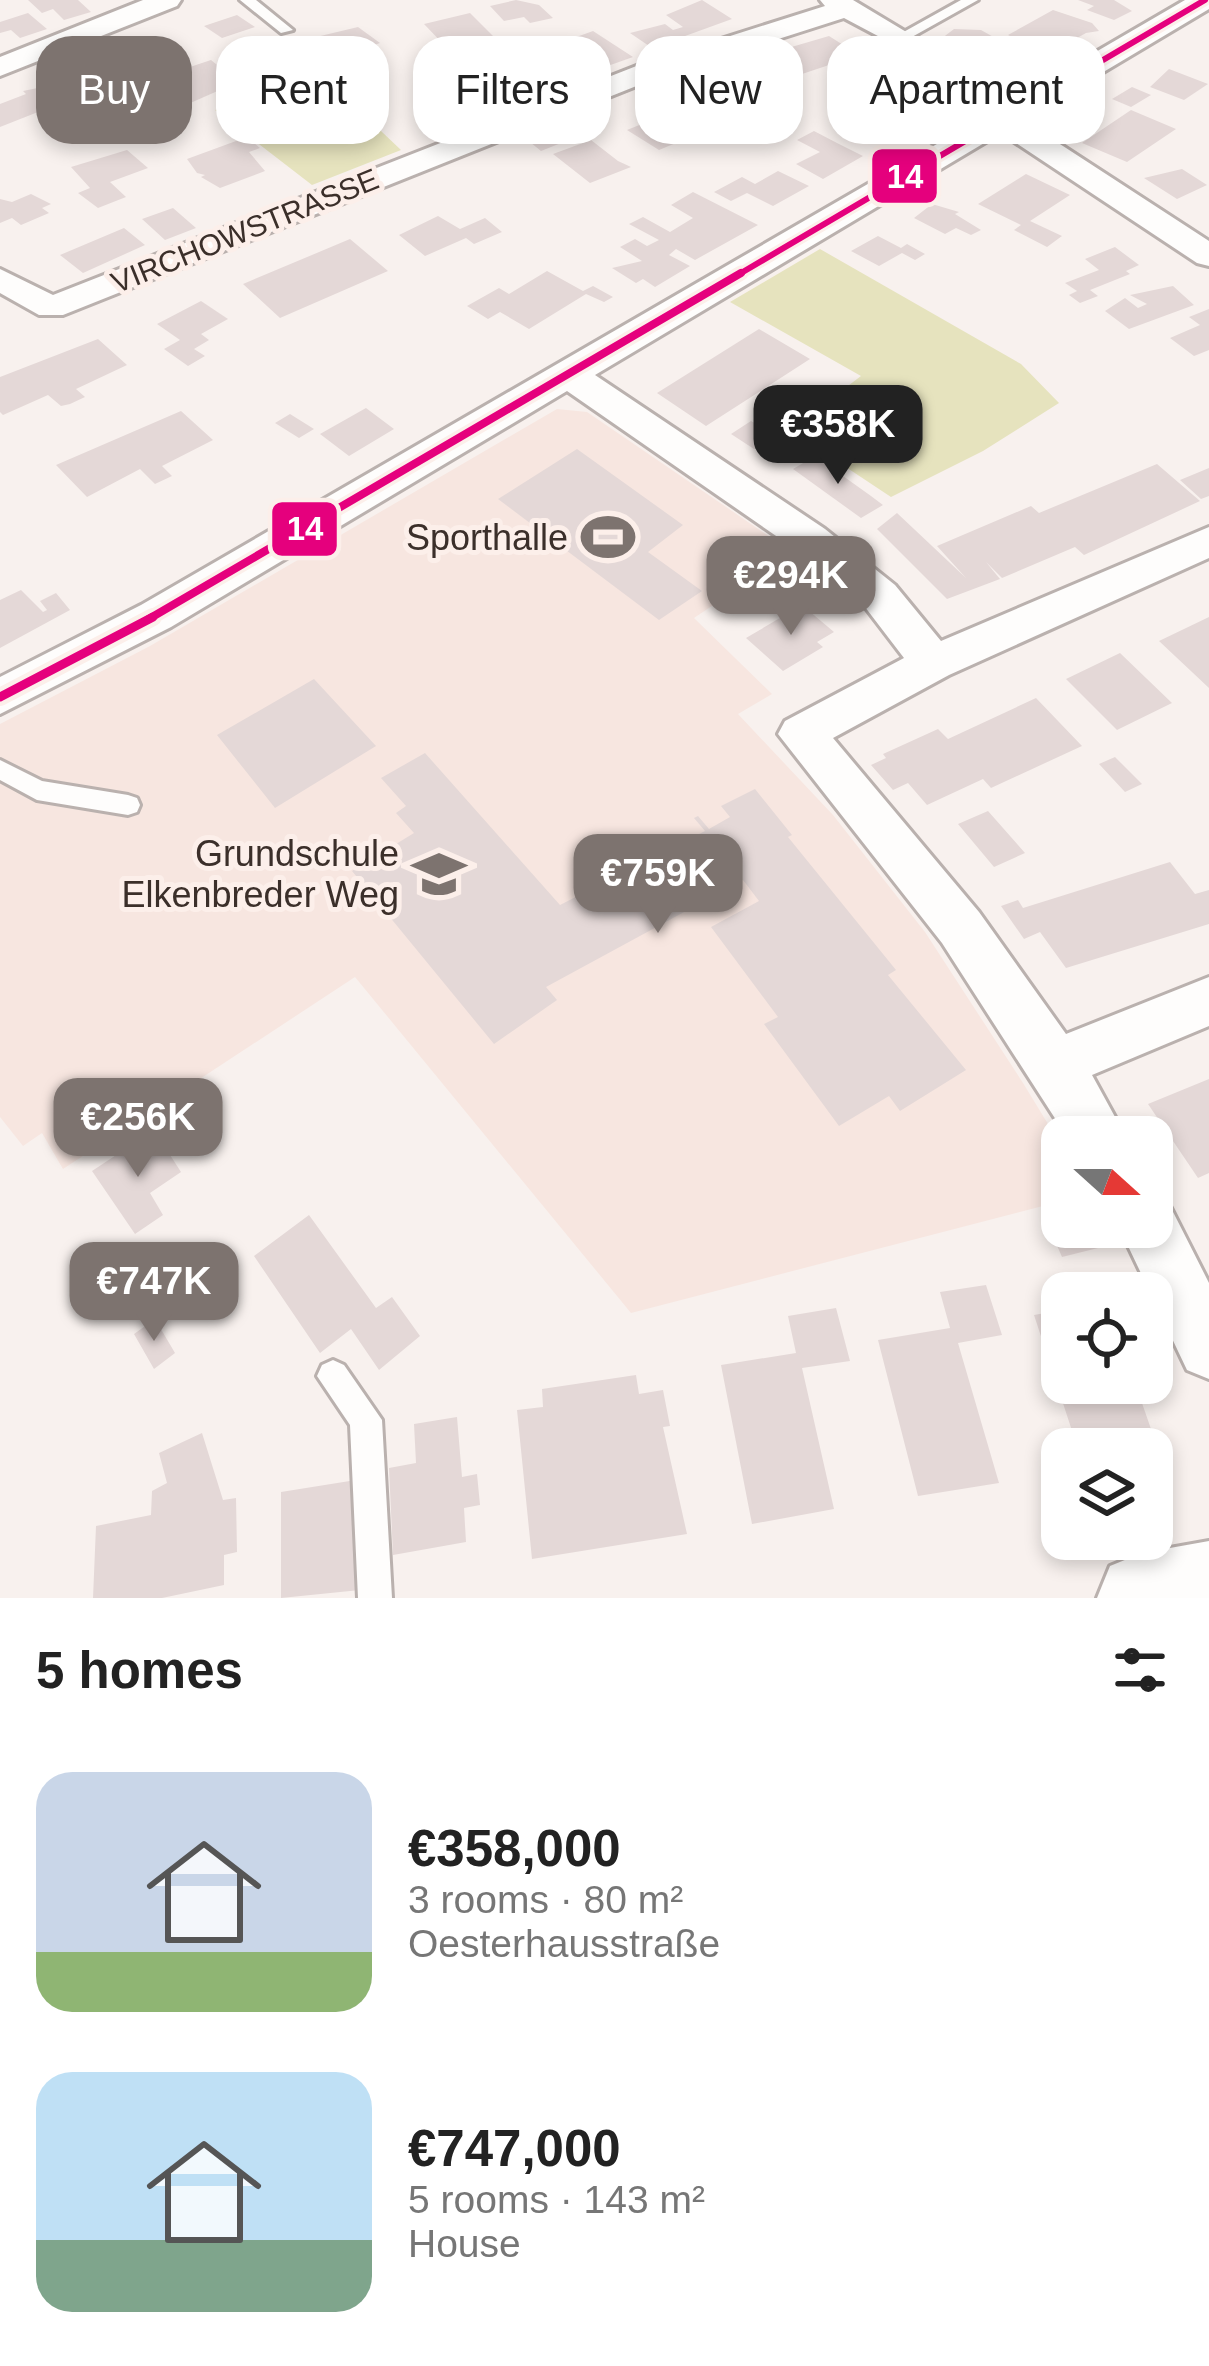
<!DOCTYPE html>
<html lang="en">
<head>
<meta charset="utf-8">
<style>
	body { margin:0; font-family:Helvetica,sans-serif; background:#f2f2f2; color:#222; height:100vh; display:flex; flex-direction:column; font-size:45px; white-space:nowrap }
	* { box-sizing:border-box; margin:0 }
	p { font-size:39px; color:#767676 }
	.icon { flex:none; width:66px; height:66px; fill:none; stroke:currentColor; stroke-width:2; stroke-linecap:round; stroke-linejoin:round }
	.map { position:relative; height:1598px; overflow:hidden }
	.drawer { display:flex; flex-direction:column; background:#fff; flex:1 }
	.drawer>* { flex:none }
	.hud { position:absolute; left:36px; top:36px; width:1137px; height:108px; display:flex; gap:24px }
	.needle { width:78px; rotate:111deg }
	.fabs { position:absolute; left:1041px; top:1116px; display:grid; gap:24px }
	.fabs a { display:grid; place-items:center; width:132px; height:132px; border-radius:24px; background:#fff; box-shadow:0 6px 18px #0003; font-size:60px }
	.price { position:absolute; translate:-50% -102px; padding:0 27px; border-radius:24px; background:#7d736f; color:#fff; font-size:39px; line-height:78px; filter:drop-shadow(0 3px 6px #0008) }
	.price::after { content:''; position:absolute; left:50%; top:72px; width:36px; height:27px; margin-left:-18px; background:inherit; clip-path:polygon(0 0,100% 0,50% 100%) }
	.price.active { background:#222; color:#fff }
	ul { padding:0; list-style:none }
	li { display:flex; align-items:center; gap:36px; height:300px; padding:0 36px }
	li span { display:grid; place-items:center; flex:none; width:336px; height:240px; border-radius:36px; color:#555 }
	li>.icon { margin-inline-start:auto }
	span .icon { width:144px; height:144px; fill:#fffc; stroke-width:1 }
	li b { font-size:51px }
	h2 { display:flex; justify-content:space-between; align-items:center; height:144px; padding:0 36px; font-size:51px }
	.chip { padding:0 42px; border-radius:36px; background:#fff; box-shadow:0 6px 18px #0003; font-size:42px; line-height:108px }
	.chip.active { background:#7d736f; color:#fff }
	.map>svg:first-child { display:block }
</style>
</head>
<body>
<div class="map">
<svg width="1209" height="1598" viewBox="0 0 1209 1598">
	<rect width="100%" height="100%" fill="#f8f1ee"/>
	<path fill="#f7e6e0" d="M557,409l30,3 205,140 -98,66 78,76 -34,20 95,101 92,117 98,151 39,64v54l-431,112 -276,-336 -292,192 -21,-36 -19,13 -23,-29v-393l150,-78z"/>
	<path fill="#e6e3be" d="M323,76l78,74 -89,35 -97,-75z
		M820,249l201,115 38,39 -76,48 -92,46 -101,-67 71,-54 -131,-74z"/>
	<path fill="#e4d8d7" d="M28,0h50l13,12 -27,8 -11,-11 -11,4z
		M516,0l23,5 14,13 -23,5 -6,-6 -20,4 -14,-15z
		M702,0l30,19 -80,29 -22,-15 35,-9 8,6 10,-3 -17,-12z
		M1078,0h36l18,11 -18,9 -27,-10 7,-4z
		M1053,10l39,13 7,8 -13,2 -27,15 7,2 -8,4 -17,-2 -33,-17z
		M28,13l19,16 -27,9 -9,-8 -11,3v-11z
		M470,13l23,23 -47,11 -22,-23z
		M237,15l18,12 -33,11 -18,-12z
		M358,27l22,16 -42,14 -26,-19z
		M954,29l27,1 23,13 -20,11 -6,-2 3,7h-11l-2,-7 -31,-10z
		M593,31l40,26 -59,21 -39,-26z
		M829,36l30,19 -57,19 -31,-21z
		M276,46l30,23 -39,12 -28,-23z
		M211,60l27,22 -59,26 -8,1 -29,-26z
		M516,60l25,25 -21,9 -28,3 -23,-25z
		M87,65l22,19 -109,43v-23l26,-10 -3,-3 34,-7 -8,-7 15,-10z
		M1169,69l39,15 -24,16 -34,-13z
		M1132,87l19,8 -20,12 -19,-8z
		M904,94l32,15 -38,22 -55,-24 19,-10 14,7z
		M691,104l33,19 -65,27 -32,-20z
		M1131,110l45,19 -49,33 -45,-19z
		M540,127l21,16 -20,8 -21,-17z
		M814,131l23,12 26,13 -40,23 -27,-15 24,-12 -23,-12z
		M247,137l13,11 -11,4 16,19 -45,17 -19,-11 4,-2 -8,-2 -10,-14z
		M591,140l27,21 13,6 -41,16 -37,-29z
		M127,150l21,18 -38,14 16,15 -28,11 -20,-15 12,-5 -19,-21z
		M1182,169l25,16 -30,14 -33,-21z
		M778,171l31,15 -36,20 -26,-13 -16,8 -17,-9 28,-15 13,7z
		M1026,174l44,21 -40,26 32,15 -15,11 -33,-17 7,-5 -43,-21z
		M693,192l65,33 -63,35 -19,-11 -7,6 21,11 -35,21 -12,-8 -7,4 -24,-15 30,-7 -22,-14 15,-8 12,7 12,-6 -30,-16 14,-7 27,15 23,-14 -22,-13z
		M31,194l20,10 -9,4 7,5 -28,12 -9,-7 -12,5v-24l12,3z
		M932,204l27,8 -4,2 26,16 -10,5 -15,-7 -11,6 -31,-16z
		M173,208l23,20 -31,12 -23,-21z
		M438,216l22,13 25,-11 17,14 -28,12 -8,-6 -41,18 -26,-21z
		M124,228l21,17 -62,28 -23,-18z
		M878,236l23,12 6,-4 18,10 -10,6 -13,-7 -23,13 -28,-15z
		M350,239l38,32 -108,47 -37,-34z
		M1115,247l24,18 -13,6 4,3 -40,16 8,6 -18,7 -11,-8 8,-4 -12,-8 34,-13 -14,-11z
		M547,271l36,20 10,-5 20,11 -9,5 -18,-8 -57,35 -29,-17 -12,7 -21,-13 32,-18 10,6z
		M1173,286l21,19 -65,24 -24,-18 20,-13 13,10 9,-4 -17,-9z
		M201,301l27,18 -27,15 8,6 -15,9 11,7 -17,10 -24,-17 16,-9 -23,-16z
		M1209,309v41l-15,6 -24,-18 30,-13 -11,-8z
		M759,329l51,30 -104,67 -49,-33z
		M98,339l29,26 -51,24 9,8 -15,7 -9,2 -13,-11 -45,20 -3,-3v-35z
		M366,408l28,21 -45,27 -29,-22z
		M181,411l32,29 -51,26 10,10 -17,8 -15,-15 -53,28 -31,-32z
		M290,414l24,15 -15,9 -24,-15z
		M751,421l24,14 -21,14 -23,-15z
		M577,449l106,76 -35,27 54,39 -43,29 -161,-121z
		M815,456l56,40 12,9 -22,13 -68,-49z
		M1157,464l43,37 -116,54 -9,-8 -73,31 -16,-16 14,17 -53,20 -70,-70 20,-16 69,65 -29,-32 94,-40 8,7z
		M1209,468v28l-8,3 -21,-19z
		M21,590l22,22 4,-2 -7,-9 16,-8 14,17 -70,38v-48z
		M802,605l32,27 -17,10 6,5 -40,24 -37,-33z
		M1209,617v71l-50,-47z
		M1120,653l52,50 -55,27 -51,-51z
		M314,679l62,67 -101,62 -58,-73z
		M1036,698l46,48 -91,42 -8,-9 -56,26 -19,-22 -15,7 -22,-25 15,-7 -3,-4 55,-25 10,10z
		M425,753l135,152 145,-74 -11,-13 4,-2 11,13 21,-12 -9,-11 34,-17 37,46 -4,2 108,133 -8,5 78,95 -66,41 -11,-15 -50,30 -75,-102 14,-7 -67,-90 48,-26 -16,-21 -197,107 11,13 -63,44 -142,-173 62,-38 -18,-20 10,-7 -25,-28z
		M1115,757l27,27 -17,8 -26,-28z
		M988,811l37,42 -31,14 -36,-43z
		M1170,862l25,32 14,-4v34l-143,44 -26,-36 -16,7 -23,-33 17,-6 5,8z
		M1209,1079v94l-11,5 -50,-74z
		M154,1130l27,42 -31,21 13,22 -28,19 -43,-63z
		M1062,1204v23h36l8,19 -44,11 -21,-48z
		M309,1215l67,93 16,-11 28,39 -41,34 -28,-41 -31,24 -66,-97z
		M986,1285l16,50 -44,8 41,140 -81,13 -40,-156 72,-12 -10,-36z
		M836,1308l14,53 -48,7 32,141 -82,15 -31,-159 75,-12 -8,-37z
		M1062,1310v73h73l24,69 -81,-3 -44,-134z
		M155,1319l20,34 -21,16 -20,-35z
		M636,1375l3,19 24,-4 7,36 -7,1 24,107 -155,25 -15,-149 26,-3 -1,-18z
		M457,1417l5,60 15,-3 3,31 -16,3 2,34 -73,13 -4,-87 27,-5 -2,-39z
		M202,1433l21,67 13,-2 1,54 -13,3v30l-62,13h-69l3,-72 55,-11 1,-24 15,-8 -8,-30z
		M356,1480l4,110 -79,8v-106z"/>
	<g fill="none" stroke-linecap="round" stroke-linejoin="round">
		<defs>
			<path id="service" d="M240,0h16l37,30 -12,3z
				M961,0h17l-75,42 -12,-3z
				M0,760l42,21 86,14 9,3 3,7 -3,7 -9,3 -91,-15 -37,-20z
				M333,1360l11,5 38,55 10,178h-34l-8,-173 -33,-49 5,-11z"/>
			<path id="minor" d="M143,0h38l-4,6 -177,70v-19z
				M820,0h33l55,33 119,59 158,-92h24v9l-186,111 186,121v25l-12,-3 -196,-130 -406,242 230,154 70,56 46,56 268,-114v31l-260,117 -116,63 146,174 87,122 143,-57v49l-117,49 34,62h-59l-125,-194 -164,-209 7,-13 119,-63 -39,-51 -70,-58 -228,-158 -396,236 -171,87v-37l141,-72 865,-501 -162,-86 -185,59 -596,238h-24l-39,-22v-24l53,26 586,-230 186,-59z
				M1152,1199l18,7 39,77v96l-22,-9 -68,-143h33z"/>
			<path id="tertiary" d="M1209,1541v57h-112l13,-32 32,-13z"/>
		</defs>
		<use href="#service" stroke="#bab1ae" stroke-width="6"/>
		<use href="#minor" stroke="#bab1ae" stroke-width="6"/>
		<use href="#tertiary" stroke="#bab1ae" stroke-width="6"/>
		<use href="#service" fill="#fefdfc" fill-rule="evenodd"/>
		<use href="#minor" fill="#fefdfc" fill-rule="evenodd"/>
		<use href="#tertiary" fill="#fefdfc" fill-rule="evenodd"/>
		<defs>
			<path id="bus-1-far2" d="M736,276l469,-276"/>
			<path id="bus-1-far1" d="M147,620l594,-347"/>
			<path id="bus-1" d="M0,697l153,-80"/>
		</defs>
		<use href="#bus-1-far2" stroke="#fcefea" stroke-width="12"/>
		<use href="#bus-1-far1" stroke="#fcefea" stroke-width="15"/>
		<use href="#bus-1" stroke="#fcefea" stroke-width="18"/>
		<use href="#bus-1-far2" stroke="#e5007d" stroke-width="6"/>
		<use href="#bus-1-far1" stroke="#e5007d" stroke-width="8"/>
		<use href="#bus-1" stroke="#e5007d" stroke-width="9"/>
	</g>
	<defs>
		<symbol id="stadium-bare" viewBox="-9 -9 18 18"><path d="M0-5a6.5 5 0 1 0 0 10a6.5 5 0 1 0 0-10ZM-3.5-1.8h7v3.6h-7Z" fill="#7d736f" stroke="#fcefea" stroke-width="2.5" paint-order="stroke"/></symbol>
		<symbol id="school-bare" viewBox="-9 -9 18 18"><path d="M0-5L7-2L0 1L-7-2ZM-4 1L0 2.5L4 1V4Q0 6-4 4Z" fill="#7d736f" stroke="#fcefea" stroke-width="2.5" paint-order="stroke"/></symbol>
	</defs>
	<g fill-rule="evenodd">
		<use href="#stadium-bare" x="570" y="499" width="76" height="76"/>
		<use href="#school-bare" x="401" y="836" width="76" height="76"/>
	</g>
	<g text-anchor="middle" stroke-width="10" stroke-linejoin="round" paint-order="stroke">
		<g font-size="30" fill="#3b2f2a" stroke="#fcefea">
			<text transform="translate(245 231) rotate(-22)" y="10">VIRCHOWSTRASSE</text>
		</g>
		<g font-size="36" fill="#3b2f2a" stroke="#fcefea" text-anchor="end">
			<text x="568" y="550">Sporthalle</text>
			<text x="399" y="866">Grundschule<tspan x="399" dy="41">Elkenbreder Weg</tspan></text>
		</g>
	</g>
	<g stroke="#fcefea" stroke-width="4.5">
		<rect x="870" y="147" width="69" height="58" rx="12" fill="#e5007d"/>
		<rect x="270" y="500" width="69" height="58" rx="12" fill="#e5007d"/>
	</g>
	<g font-size="33" text-anchor="middle" font-weight="bold" fill="#fff">
		<text x="905" y="188">14</text>
		<text x="305" y="540">14</text>
	</g>
</svg>
<div class="fabs">
<a><svg class="needle" viewBox="-14 -14 28 28"><path d="M0-13l5 13h-10z" fill="#e53935"/><path d="M0 13l5-13h-10z" fill="#767676"/></svg></a>
<a><svg class="icon" aria-label="locate" viewBox="0 0 24 24"><circle cx="12" cy="12" r="6"/><path d="M12 2v4M12 18v4M2 12h4M18 12h4"/></svg></a>
<a><svg class="icon" aria-label="layers" viewBox="0 0 24 24"><path d="M12 4l9 5-9 5-9-5zM3 14l9 5 9-5"/></svg></a>
</div>
<b class="price active" style="left:838px;top:487px">€358K</b>
<b class="price" style="left:791px;top:638px">€294K</b>
<b class="price" style="left:658px;top:936px">€759K</b>
<b class="price" style="left:138px;top:1180px">€256K</b>
<b class="price" style="left:154px;top:1344px">€747K</b>
<div class="hud">
<a class="chip active">Buy</a>
<a class="chip">Rent</a>
<a class="chip">Filters</a>
<a class="chip">New</a>
<a class="chip">Apartment</a>
</div>
</div>
<section class="drawer">
<h2>5 homes<svg class="icon" aria-label="filters" viewBox="0 0 24 24"><path d="M4 7h16M4 17h16"/><circle cx="9" cy="7" r="2"/><circle cx="15" cy="17" r="2"/></svg></h2>
<ul>
<li><span style="background:linear-gradient(#c9d6e8 75%,#8fb573 0)"><svg class="icon" aria-label="home" viewBox="0 0 24 24"><path d="M3 11l9-7 9 7M6 9v11h12V9"/></svg></span><div><b>€358,000</b><p>3 rooms · 80 m²</p><p>Oesterhausstraße</p></div></li>
<li><span style="background:linear-gradient(#bfe0f5 70%,#7fa58c 0)"><svg class="icon" aria-label="home" viewBox="0 0 24 24"><path d="M3 11l9-7 9 7M6 9v11h12V9"/></svg></span><div><b>€747,000</b><p>5 rooms · 143 m²</p><p>House</p></div></li>
</ul>
</section>
</body>
</html>
